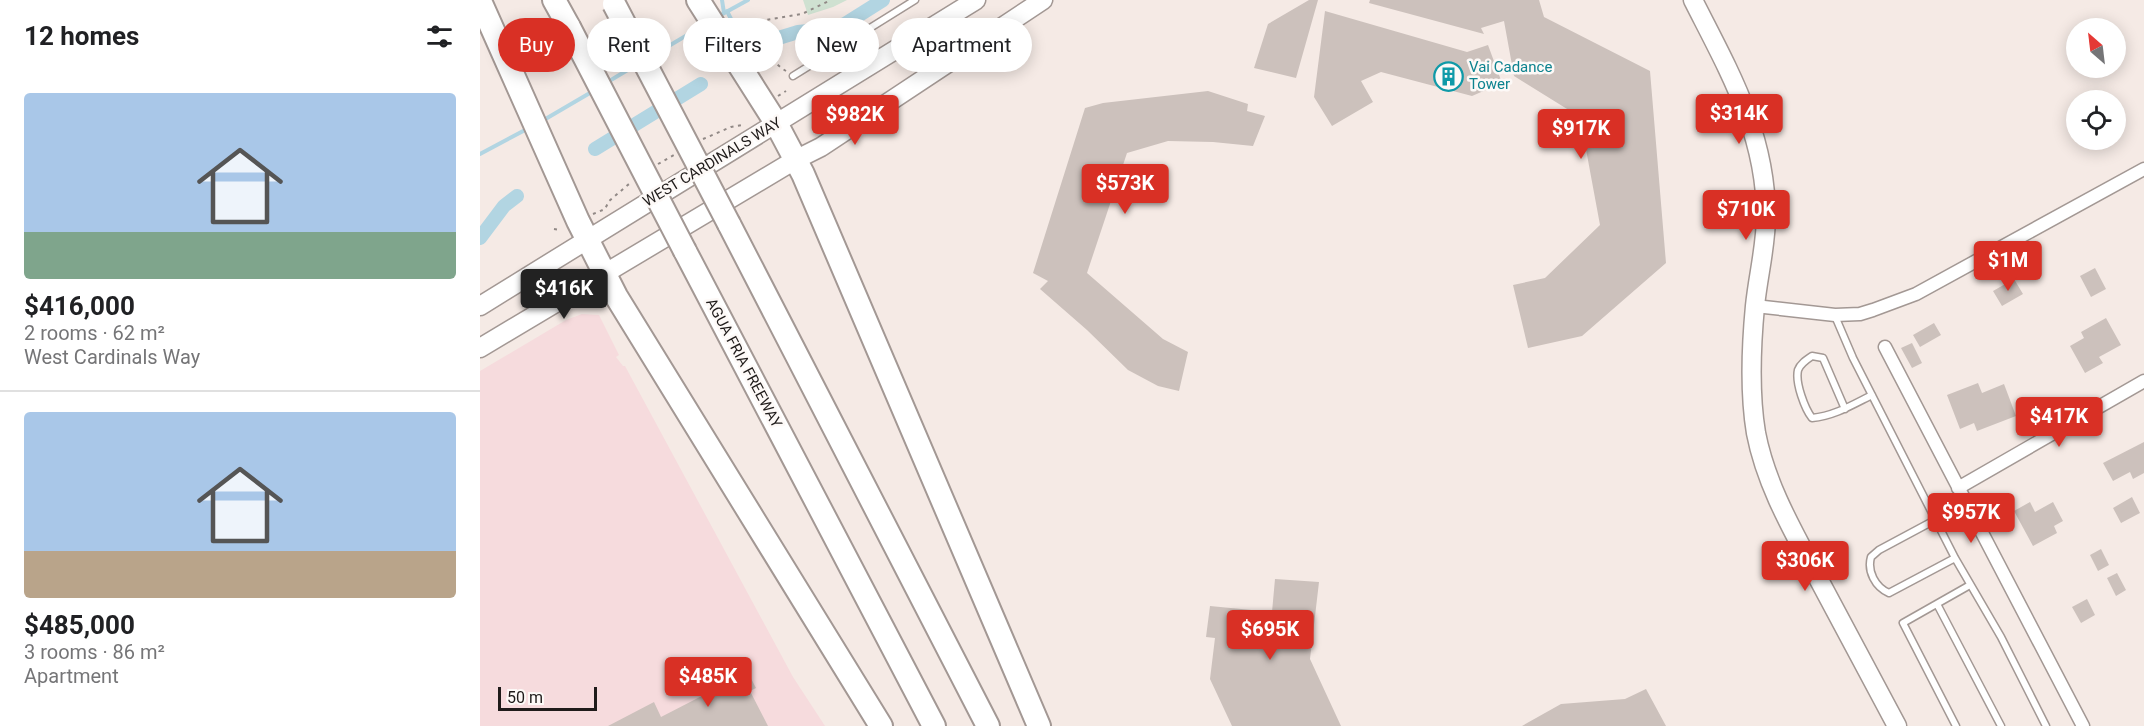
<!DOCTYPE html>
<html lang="en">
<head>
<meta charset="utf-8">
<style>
	body { margin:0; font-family:Roboto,sans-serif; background:#f2f2f2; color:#202124; height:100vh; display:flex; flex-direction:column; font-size:22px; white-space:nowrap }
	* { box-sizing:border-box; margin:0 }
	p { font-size:20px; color:#757577 }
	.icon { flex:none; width:33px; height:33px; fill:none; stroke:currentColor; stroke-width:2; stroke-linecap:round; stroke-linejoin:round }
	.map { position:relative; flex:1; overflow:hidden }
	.side { display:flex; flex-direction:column; background:#fff; width:480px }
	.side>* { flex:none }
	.hud { position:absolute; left:18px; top:18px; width:570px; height:54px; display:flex; gap:12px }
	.needle { width:39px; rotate:332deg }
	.controls { position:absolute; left:1586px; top:18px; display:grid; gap:12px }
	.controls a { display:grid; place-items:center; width:60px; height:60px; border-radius:50%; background:#fff; box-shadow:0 3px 15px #0003; font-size:30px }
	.scale { position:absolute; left:18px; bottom:15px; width:99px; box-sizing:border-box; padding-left:6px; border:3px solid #1f1b1a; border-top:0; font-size:16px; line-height:21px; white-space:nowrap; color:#1f1b1a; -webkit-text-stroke:4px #fdf9f7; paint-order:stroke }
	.price { position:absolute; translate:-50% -51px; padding:0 14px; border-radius:6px; background:#d93025; color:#fff; font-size:20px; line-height:39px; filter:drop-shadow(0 2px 3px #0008) }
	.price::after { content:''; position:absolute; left:50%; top:36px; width:18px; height:14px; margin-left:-9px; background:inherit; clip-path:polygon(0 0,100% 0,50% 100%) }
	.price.on { background:#222; color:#fff }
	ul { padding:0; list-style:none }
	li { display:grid; align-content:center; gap:12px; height:318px; padding:0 24px }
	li+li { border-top:2px solid #e0e0e0 }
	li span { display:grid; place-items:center; height:186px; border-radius:6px; color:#555 }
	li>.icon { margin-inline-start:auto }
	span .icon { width:108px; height:108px; fill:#fffc; stroke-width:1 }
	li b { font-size:26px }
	h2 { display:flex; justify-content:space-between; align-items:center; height:72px; padding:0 24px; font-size:26px }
	.tag { padding:0 21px; border-radius:27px; background:#fff; box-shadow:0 3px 15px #0003; font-size:21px; line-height:54px }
	.tag.on { background:#d93025; color:#fff }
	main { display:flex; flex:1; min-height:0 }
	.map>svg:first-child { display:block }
</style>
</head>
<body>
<main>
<section class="side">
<h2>12 homes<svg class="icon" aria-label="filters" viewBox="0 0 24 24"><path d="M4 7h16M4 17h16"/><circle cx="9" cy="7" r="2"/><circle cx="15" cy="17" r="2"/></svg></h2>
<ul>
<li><span style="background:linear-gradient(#a9c7e8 75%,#7fa58c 0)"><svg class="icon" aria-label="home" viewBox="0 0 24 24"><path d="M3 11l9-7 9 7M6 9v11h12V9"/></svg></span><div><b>$416,000</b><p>2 rooms · 62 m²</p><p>West Cardinals Way</p></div></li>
<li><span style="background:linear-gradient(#a9c7e8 75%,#b9a48a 0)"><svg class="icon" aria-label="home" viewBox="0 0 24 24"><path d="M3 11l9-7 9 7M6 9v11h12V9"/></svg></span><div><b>$485,000</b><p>3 rooms · 86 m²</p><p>Apartment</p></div></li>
</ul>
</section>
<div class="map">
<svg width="1664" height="726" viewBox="0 0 1664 726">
	<rect width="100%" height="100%" fill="#f5eae5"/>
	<path fill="#f6dbdd" d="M102,314l17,1 20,40 -3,2 7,9h2l168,311 32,49h-345v-355l86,-51z"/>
	<path fill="#cfe1d1" d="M323,0h44l-14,7 -25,8z"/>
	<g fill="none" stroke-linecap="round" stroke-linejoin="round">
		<path stroke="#b2d5e2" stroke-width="4" d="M242,0l2,13
			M247,11l5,10
			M237,17l31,-17
			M170,57l56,-33
			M126,83l30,-18
			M62,121l53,-31
			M0,154l47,-25"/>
		<path stroke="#b2d5e2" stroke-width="14" d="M292,40l26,-8 30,-3 17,-5 38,-24
			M115,149l106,-65
			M0,238l24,-32 13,-10"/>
	</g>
	<path fill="#ccc1bc" d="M829,0h9l-22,78 -42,-10 14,-44z
		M890,0h169l5,17 106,54 16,192 -84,73 -54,12 -15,-63 32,-7 55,-53 -20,-108 -66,-41 -10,-55 -23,7 3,6 -115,-31z
		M845,11l142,41 21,-7 14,38 -30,13 -91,-24 -20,9 12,21 -41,24 -18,-29z
		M728,91l40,13 -1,7 18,5 -12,30 -40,-4 -45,-1 -41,12 -40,120 76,66 25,13 -9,39 -21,-5 -30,-16 -41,-40 -47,-41 8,-8 -15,-8 52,-165 18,-5z
		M1615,268l11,21 -15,8 -11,-21z
		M1534,279l9,15 -21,12 -9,-15z
		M1626,318l15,27 -22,12 4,6 -18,10 -15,-27 14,-8 -3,-6z
		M1454,323l7,12 -21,12 -7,-12z
		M1432,343l10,20 -10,5 -11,-20z
		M1498,383l4,10 22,-9 12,32 -39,15 -3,-8 -14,6 -13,-34z
		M1664,442v31l-11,6 -3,-7 -17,9 -10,-18z
		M1652,497l8,16 -19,10 -8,-15z
		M1550,502l5,10 18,-10 10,19 -9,5 3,7 -24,13 -19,-35z
		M1621,549l8,16 -11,6 -8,-16z
		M1637,573l9,17 -10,6 -9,-18z
		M795,579l44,3 -9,77 31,67h-109l-22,-47 5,-41 -9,-1 4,-31 62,6z
		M1607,599l8,16 -14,8 -9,-16z
		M265,667l11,21 -6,3 18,35h-160l46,-24 7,15 66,-34 -3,-5z
		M1166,689l20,37h-144l39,-22 64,-5z"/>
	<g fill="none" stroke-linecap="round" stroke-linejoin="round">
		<defs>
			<path id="lane" d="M313,76l122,-76
				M1355,316l18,42 102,200 46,79 45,89
				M1365,409l-22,-51 -11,-2c-6,4 -12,8 -14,14 -3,13 7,39 14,48 22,-2 40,-13 60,-23
				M1455,520l-56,30 -8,7c-4,14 4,30 18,36l66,-35
				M1457,604l64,122
				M1476,726l-53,-103 67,-38"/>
			<path id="street" d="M1275,306l80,9 25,-1 13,-4 43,-16 228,-125
				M1405,347l198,379
				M1478,488l186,-107"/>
			<path id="secondary" d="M1213,0c36,71 73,134 73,216 0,30 -8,60 -11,90 -4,42 -6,85 1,127 10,52 37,98 62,145 26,49 53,99 79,148
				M0,306l496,-306
				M0,348l315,-188 26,-13 222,-147"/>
			<path id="highway" d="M74,0l15,27
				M218,0l78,123 27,51 236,552
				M0,1l98,220 38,75 265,430
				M249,224l259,502
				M205,251l249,475"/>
		</defs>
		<use href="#lane" stroke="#a39894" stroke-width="9"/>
		<use href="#street" stroke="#a39894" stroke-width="15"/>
		<use href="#secondary" stroke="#a39894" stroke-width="21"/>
		<use href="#highway" stroke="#a39894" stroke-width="26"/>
		<path stroke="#918986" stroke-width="2" stroke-dasharray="3 4.5" stroke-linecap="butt" d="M306,71c-12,-7 -31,-29 -29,-44l9,-7 36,-6 29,-14
			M298,96l8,-5
			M223,139l28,-12 12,-2
			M178,164l16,-9
			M113,214l12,-5 4,-8 20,-17
			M74,229l7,1"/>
		<use href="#lane" stroke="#fff" stroke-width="6"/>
		<use href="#street" stroke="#fff" stroke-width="12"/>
		<use href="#secondary" stroke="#fff" stroke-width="18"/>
		<use href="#highway" stroke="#fff" stroke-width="22"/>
		<defs>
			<path id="highway-bridge" d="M134,4l115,220
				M89,27l116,224"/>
		</defs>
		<use href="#highway-bridge" stroke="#a39894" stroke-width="26" stroke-linecap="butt"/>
		<use href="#highway-bridge" stroke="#fff" stroke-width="22"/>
	</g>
	<defs>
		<symbol id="building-ring" viewBox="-11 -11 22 22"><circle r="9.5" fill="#fdf9f7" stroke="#0f9aa8" stroke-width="1.5"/><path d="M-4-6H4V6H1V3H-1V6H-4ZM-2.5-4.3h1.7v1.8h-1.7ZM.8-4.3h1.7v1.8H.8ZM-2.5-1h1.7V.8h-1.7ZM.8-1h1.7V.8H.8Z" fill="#0f9aa8"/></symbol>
	</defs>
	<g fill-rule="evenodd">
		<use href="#building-ring" x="952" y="60" width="33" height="33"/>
	</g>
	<g text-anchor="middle" stroke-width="5" stroke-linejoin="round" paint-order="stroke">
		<g font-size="15" fill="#0d838f" stroke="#fdf9f7" text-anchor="start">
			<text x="989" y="72">Vai Cadance<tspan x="989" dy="17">Tower</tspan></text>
		</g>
		<g font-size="15" fill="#1f1b1a" stroke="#fdf9f7">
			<text transform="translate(232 162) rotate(-31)" y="5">WEST CARDINALS WAY</text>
			<text transform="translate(264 363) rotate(62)" y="5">AGUA FRIA FREEWAY</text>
		</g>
	</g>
</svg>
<div class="controls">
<a><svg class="needle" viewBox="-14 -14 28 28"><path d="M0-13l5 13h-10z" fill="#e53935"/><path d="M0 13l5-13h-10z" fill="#757577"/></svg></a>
<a><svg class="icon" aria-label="locate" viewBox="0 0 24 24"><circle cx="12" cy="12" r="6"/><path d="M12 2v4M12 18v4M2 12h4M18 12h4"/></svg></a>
</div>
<div class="scale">50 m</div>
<b class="price" style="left:1259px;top:145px">$314K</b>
<b class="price" style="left:375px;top:146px">$982K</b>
<b class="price" style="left:1101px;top:160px">$917K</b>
<b class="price" style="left:645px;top:215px">$573K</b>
<b class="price" style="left:1266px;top:241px">$710K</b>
<b class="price" style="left:1528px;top:292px">$1M</b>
<b class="price on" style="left:84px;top:320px">$416K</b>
<b class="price" style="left:1579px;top:448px">$417K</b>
<b class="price" style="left:1491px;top:544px">$957K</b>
<b class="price" style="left:1325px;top:592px">$306K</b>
<b class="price" style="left:790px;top:661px">$695K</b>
<b class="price" style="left:228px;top:708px">$485K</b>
<div class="hud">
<a class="tag on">Buy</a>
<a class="tag">Rent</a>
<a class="tag">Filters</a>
<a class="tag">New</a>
<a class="tag">Apartment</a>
</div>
</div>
</main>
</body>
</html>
